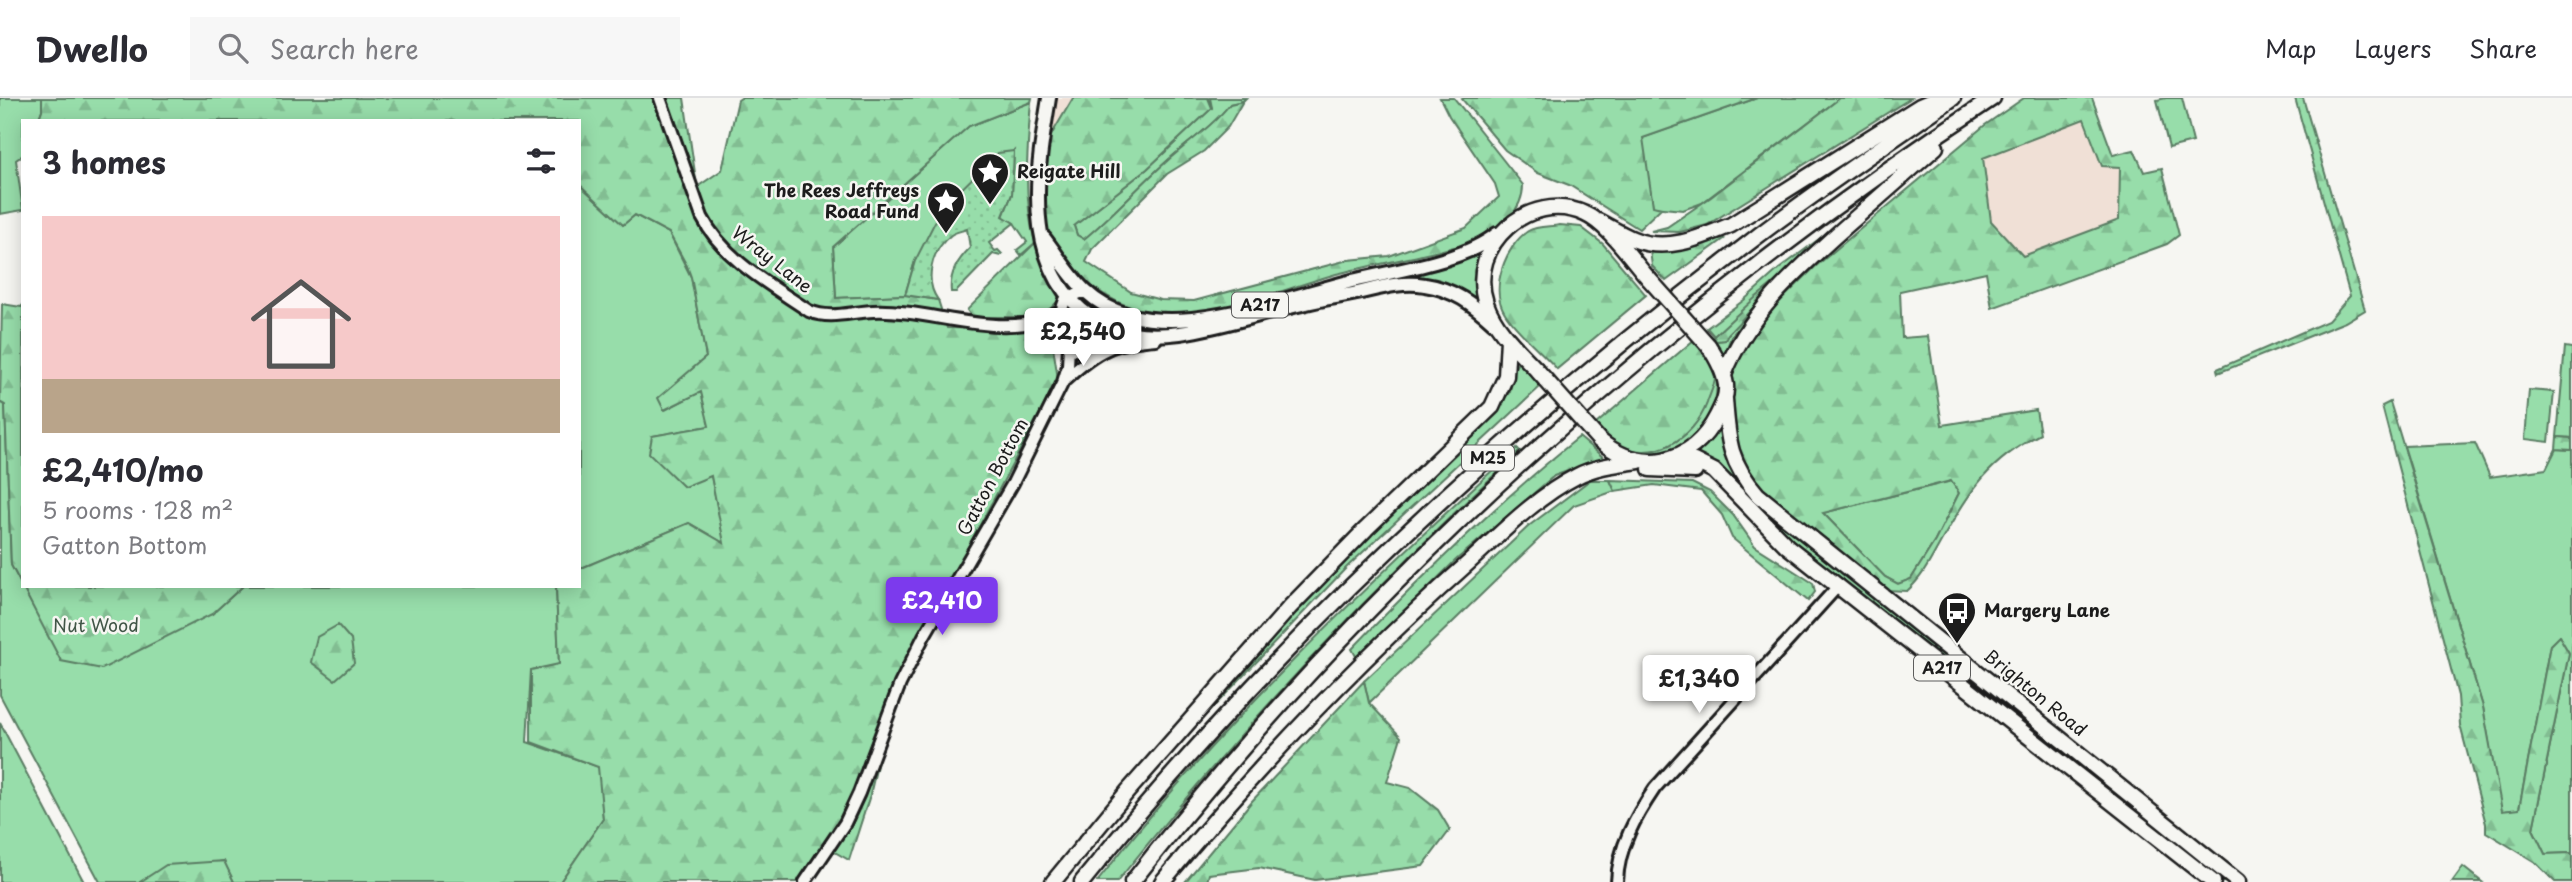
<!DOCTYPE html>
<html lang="en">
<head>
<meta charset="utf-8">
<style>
	body { margin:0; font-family:"Playpen Sans",sans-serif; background:#f7f7f7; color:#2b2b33; height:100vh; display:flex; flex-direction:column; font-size:26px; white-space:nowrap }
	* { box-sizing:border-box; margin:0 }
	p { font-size:23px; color:#7c7c81 }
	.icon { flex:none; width:38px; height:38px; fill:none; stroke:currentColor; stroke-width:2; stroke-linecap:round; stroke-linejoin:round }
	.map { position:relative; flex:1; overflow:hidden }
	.details { position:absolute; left:21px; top:21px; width:560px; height:469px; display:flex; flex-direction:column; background:#fff; border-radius:0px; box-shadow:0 4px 18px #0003 }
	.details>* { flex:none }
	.price { position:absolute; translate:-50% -60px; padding:0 16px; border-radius:7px; background:#fff; color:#222; font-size:23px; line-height:46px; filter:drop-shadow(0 2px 4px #0008) }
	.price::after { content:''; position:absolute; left:50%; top:42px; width:21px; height:16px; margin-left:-10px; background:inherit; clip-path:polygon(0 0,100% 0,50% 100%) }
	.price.active { background:#7c3aed; color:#fff }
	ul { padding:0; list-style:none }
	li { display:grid; align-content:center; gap:14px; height:371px; padding:0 21px }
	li+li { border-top:2px solid #e1e1e2 }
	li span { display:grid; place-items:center; height:217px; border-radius:0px; color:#555 }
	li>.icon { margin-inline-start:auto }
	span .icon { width:126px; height:126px; fill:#fffc; stroke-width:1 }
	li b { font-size:30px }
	h2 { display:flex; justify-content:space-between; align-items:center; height:84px; padding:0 21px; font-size:30px }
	header { display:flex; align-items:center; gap:42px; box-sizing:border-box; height:98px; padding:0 35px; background:#fff; border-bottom:2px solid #e1e1e2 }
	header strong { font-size:33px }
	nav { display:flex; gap:38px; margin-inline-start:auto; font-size:24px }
	.search { width:490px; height:63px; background:#f7f7f7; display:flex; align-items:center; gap:18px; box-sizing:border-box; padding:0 24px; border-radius:0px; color:#7c7c81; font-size:26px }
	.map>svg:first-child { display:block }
</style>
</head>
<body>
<header>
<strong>Dwello</strong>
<div class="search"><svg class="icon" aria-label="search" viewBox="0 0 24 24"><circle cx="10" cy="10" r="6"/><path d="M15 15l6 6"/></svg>Search here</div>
<nav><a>Map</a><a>Layers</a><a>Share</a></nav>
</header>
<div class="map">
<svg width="2572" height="784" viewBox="0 0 2572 784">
	<defs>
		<pattern id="forest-firs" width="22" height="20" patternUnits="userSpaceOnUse" patternTransform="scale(1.75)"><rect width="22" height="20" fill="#97ddaa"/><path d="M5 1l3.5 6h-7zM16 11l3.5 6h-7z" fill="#82bd92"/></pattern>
		<pattern id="park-dots" width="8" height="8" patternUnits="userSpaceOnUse" patternTransform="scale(1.75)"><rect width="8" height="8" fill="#97ddaa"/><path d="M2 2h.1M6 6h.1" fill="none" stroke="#82bd92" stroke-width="1.8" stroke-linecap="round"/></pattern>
	</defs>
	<rect width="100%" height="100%" fill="#f6f6f2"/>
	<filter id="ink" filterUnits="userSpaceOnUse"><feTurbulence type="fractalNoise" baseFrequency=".0143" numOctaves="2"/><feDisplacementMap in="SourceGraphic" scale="14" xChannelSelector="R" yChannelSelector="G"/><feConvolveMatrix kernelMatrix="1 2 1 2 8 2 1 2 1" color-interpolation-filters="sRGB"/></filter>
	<g filter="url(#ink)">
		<path fill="#f0e0d6" d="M1049,0h24l-24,41 -7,-1z
			M2085,21l17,47h18l-1,54 -96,36 -32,-35 -8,-64z"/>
		<path fill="#97ddaa" stroke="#5a7c63" stroke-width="2" d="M0,0h42v12l-4,11h-15v34l-7,5 7,50 -23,4z
			M1210,0h36l-3,3 -13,3c-18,23 -42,38 -64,58 -28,25 -53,53 -82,78l-7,-5 -3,-9 73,-57 65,-61z
			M1757,0h83l-138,105 -19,7 -30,-3 -11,-69z
			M2166,0h16l11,44 -24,6 -12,-48z
			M1031,4c-4,49 -8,94 4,141l-14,12 -4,-5 10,-8 -13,-19 -11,-6 9,-23 2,-43 -99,110 -10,34 -69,3 -3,-51 136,-121z
			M579,86l44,41 12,-10 34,18 22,44 15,80 -41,53 36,-19 9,35 -58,10 59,40 14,68 -36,-21 -110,46z
			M1847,120c-44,40 -90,78 -133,118l-7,-8 37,-28 35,-31z
			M1478,156l4,2 -3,49c-32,-24 -42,-29 -83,-26l-1,-3z
			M1757,204l-26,35 -7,19 -8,-15 9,-1 3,-6z
			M2565,249l7,1v90l-15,-1z
			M1708,257c19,30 5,74 -25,91 -12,7 -30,7 -43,7l-6,-2 25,-2z
			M1519,262l21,27 -193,180 -189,198 122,-137 63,-66 150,-147 17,-24 5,-23z
			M2529,292l25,2 -5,50 -24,-3z
			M0,304l5,2 6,161 49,92 152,-43 31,-28h313l3,79 -28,5 -4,72 72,25 4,52 -43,63h-326l-11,-21 -82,21h-41l-100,-187z
			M1720,326c2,9 2,18 4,27 9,32 35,52 58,73l446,358h-8l-427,-338c-11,-14 -24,-23 -36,-35 -23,-24 -33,-49 -69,-54z
			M2475,345l15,34 56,-8 10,-20 16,1v403l-27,1 -12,-25 36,-176 -10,-17 -9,9 -31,165 -18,1 -18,-104 -79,-261z
			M1517,350l3,3c-145,134 -280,277 -403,431h-20c124,-159 271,-299 420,-434z
			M1590,382h20l5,11 -41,14 -205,198 -5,-22 166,-156z
			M1952,383l7,12 -24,48 -24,38 -13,5 -13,-7 -62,-64z
			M0,625l84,159h-84z"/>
		<path fill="url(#forest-firs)" stroke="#5a7c63" stroke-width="2" fill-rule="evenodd" d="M42,0h642l13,89 25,-17 16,-70 3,-2h291l-1,4 -62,24 -136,121 3,51 69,-3 33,5 9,28 84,1 21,11 6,39 -161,301 -27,115 -21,65 -25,-14 -24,36h-240l43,-63 -5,-52 -67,-25v-72l28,-6 -3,-78h23v-17l110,-46 35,20 -13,-67 -27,11 -35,-34 3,-17 57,-10 -8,-34 -37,18 -6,-12 48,-41 -15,-80 -4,-11 -18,-33 -34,-18 -12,10 -44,-41v-63h-541l4,-11z
			M1073,0h135l4,10 -65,61 -73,57 3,9 7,4c29,-24 54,-52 82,-77 22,-20 46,-35 64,-58l13,-3 -15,26 -24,24 -37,23 -75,75 -6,13 45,30 30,8 33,1 154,-41 41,-4 77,-28 33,-31 -4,-13 -46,-68 -9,-18h14l69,87c0,27 -22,42 -44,54 -9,6 -19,7 -29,9 -38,11 -76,16 -114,26 -49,14 -97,35 -148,40 -49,5 -90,-17 -122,-51 -6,-6 -14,-13 -17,-20 -13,-34 -10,-69 -7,-105l7,1z
			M1464,0h293l-114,40 10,68 8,2 -22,21 -70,-44 -31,-12 -33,-23 -43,-51z
			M1840,0h71l-204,127 -27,7 -29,-1 16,-4 44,-30z
			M2024,0h68l21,57 21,-5 10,22 18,-4 17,67 -12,9 -175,64 -6,-36 -86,19 2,47 26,-2 14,89 94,-15 4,24c-52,28 -68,54 -97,104 -11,19 -19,38 -36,53l-23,-1 -77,-64 -46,-35 -23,-35 -7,-52 2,-32 8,-20 26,-38 49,-48 169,-141zM2084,21l18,47 18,1 -1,53 -96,36 -32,-35 -8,-63zM1951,383l8,12 -24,48 -24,38 -13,5 -13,-7 -62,-64z
			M2295,0h8l62,212 -20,12 -127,51 -1,-4 111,-48 22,-25z
			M1560,127l21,2 22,17 43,51 -89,74c-15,-17 -41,-38 -52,-56 -16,-24 1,-68 23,-82 9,-5 22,-4 32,-6z
			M1721,140l3,1 -58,42 -14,-15 -2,-16h34z
			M1035,145l26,55 -19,19h-70l-5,-7z
			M1783,178l-55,58 -3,6 -9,1 -2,-5 41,-38z
			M2,206l19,3 2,-2v281h220l-31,28 -110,55 -41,-8 -50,-96 -6,-160 -5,-3z
			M1695,241c9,11 20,23 20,38 0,8 -6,19 -8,26 -13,36 -55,62 -91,40 -7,-5 -14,-13 -20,-19z
			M2390,304l93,305 19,104 17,-2 31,-164 9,-9 10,17 -36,176 12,25 27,-1v29h-17l-20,-20 -49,-30v-8l-26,-99 -2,-29 -76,-290z
			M1579,339l25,21 -50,18 -98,84 -99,98 -5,-9c72,-75 146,-147 227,-212z
			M2557,339l15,1v12l-16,-1z
			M1610,382l82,3 18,9 23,23 22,31 58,37 2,9 -7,9 -76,-63 -10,-23 -21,-24 -47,-6 -39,6z
			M338,527l13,15 3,23 -19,17 -24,-18 6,-25z
			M1364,583l5,22 32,34 -14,45 23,6 28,22 12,20 -27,36 -108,14 -56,-12 -50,6 -2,8h-22l67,-81z
			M224,763l10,21h-94l26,-17z
			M2463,769l19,15h-30z"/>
		<path fill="url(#park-dots)" stroke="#5a7c63" stroke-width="2" d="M1014,53l-2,43 -9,22 11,7 -25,20 6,8 3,-1 4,4 -2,2 -7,-2 -37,38h-5c-2,-19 7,-32 19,-44l-3,-19c-5,2 -12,3 -16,6 -20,15 -27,46 -13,65l-33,-5 10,-34 27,-53 56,-55z"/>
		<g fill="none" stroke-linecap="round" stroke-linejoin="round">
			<defs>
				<path id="secondary" d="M660,0l42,119c22,43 69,68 107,94 22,9 41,1 64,0 59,-3 133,33 187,1
					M1086,195h-6l-15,7c-11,27 -3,59 33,51
					M1065,282c32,-30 48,-38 91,-41
					M805,784l40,-59 14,-30 41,-109 24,-48 89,-153 50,-101 5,-16 1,-20
					M1617,784c1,-35 19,-66 38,-94l184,-203"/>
				<path id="primary" d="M1049,0c-5,32 -11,63 -11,95 -1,90 47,153 142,140 55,-8 107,-29 161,-37 28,-4 55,-16 84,-11 28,4 48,19 69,38
					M1044,140c26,34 39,64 84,77 20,5 44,6 64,4 54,-6 107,-24 160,-38 44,-11 111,-19 145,-47"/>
				<path id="highway" d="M1598,123c12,6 23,13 35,18 33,14 67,-1 98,-14l189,-119 19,-8
					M1535,270c-19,-20 -40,-39 -49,-65 -20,-58 44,-114 99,-89 23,10 47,46 64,65
					M1724,277c24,-62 72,-104 120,-147 31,-27 62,-54 92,-81
					M1725,301c3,42 4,63 33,96l480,387
					M1599,342c42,35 93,25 118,-24 5,-10 10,-19 9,-31 -2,-14 -10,-28 -18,-40
					M1673,360l21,3 20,10 73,75 426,336
					M1650,371l45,2
					M1053,784l75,-91 162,-184 76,-78 126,-122 14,-31 2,-37
					M1082,784c194,-242 423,-452 668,-640 66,-51 135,-97 203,-144
					M1132,784c240,-307 535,-570 861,-784
					M1162,784c93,-112 195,-220 304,-317 34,-31 70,-68 111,-89 19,-10 41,-12 62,-15"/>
			</defs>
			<use href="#secondary" stroke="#1c1c1c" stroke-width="16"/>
			<use href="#primary" stroke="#1c1c1c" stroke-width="18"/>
			<use href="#highway" stroke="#1c1c1c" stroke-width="19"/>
			<use href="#secondary" stroke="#f6f6f2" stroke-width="10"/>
			<use href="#primary" stroke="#f6f6f2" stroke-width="12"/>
			<use href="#highway" stroke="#f6f6f2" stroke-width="14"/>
			<defs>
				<path id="highway-bridge" d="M1649,181l59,66
					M1535,270l64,72"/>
			</defs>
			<use href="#highway-bridge" stroke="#1c1c1c" stroke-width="19" stroke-linecap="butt"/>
			<use href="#highway-bridge" stroke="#f6f6f2" stroke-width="14"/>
		</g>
	</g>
	<defs>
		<symbol id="sight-pin" viewBox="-11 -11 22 30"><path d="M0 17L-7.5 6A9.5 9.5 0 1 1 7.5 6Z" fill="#1c1c1c" stroke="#f6f6f2"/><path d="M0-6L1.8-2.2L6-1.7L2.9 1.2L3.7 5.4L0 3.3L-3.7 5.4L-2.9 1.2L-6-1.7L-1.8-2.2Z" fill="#fff"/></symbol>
		<symbol id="bus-pin" viewBox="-11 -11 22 30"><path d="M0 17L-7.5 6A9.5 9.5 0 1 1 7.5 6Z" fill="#1c1c1c" stroke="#f6f6f2"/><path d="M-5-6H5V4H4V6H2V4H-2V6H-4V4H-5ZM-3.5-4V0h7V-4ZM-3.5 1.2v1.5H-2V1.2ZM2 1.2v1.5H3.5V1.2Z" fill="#fff"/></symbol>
	</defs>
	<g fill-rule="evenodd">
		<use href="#sight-pin" x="968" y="52" width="44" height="60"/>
		<use href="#sight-pin" x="924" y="81" width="44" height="60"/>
		<use href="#bus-pin" x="1935" y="491" width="44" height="60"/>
	</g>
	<g text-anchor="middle" stroke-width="5" stroke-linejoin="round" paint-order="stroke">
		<g fill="#f6f6f2" stroke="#5d5d5c" stroke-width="2">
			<rect x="1232" y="194.5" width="56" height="25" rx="5"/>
			<rect x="1462" y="347.5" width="52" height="25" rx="5"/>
			<rect x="1914" y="557.5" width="56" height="25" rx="5"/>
		</g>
		<g font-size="16" font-weight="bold" fill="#1c1c1c">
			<text x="1260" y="213">A217</text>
			<text x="1488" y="366">M25</text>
			<text x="1942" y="576">A217</text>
		</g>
		<g font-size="18" font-weight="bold" fill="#1c1c1c" stroke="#f6f6f2" text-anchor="start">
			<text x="1017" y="80">Reigate Hill</text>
			<text x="919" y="99" text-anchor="end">The Rees Jeffreys<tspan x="919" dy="21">Road Fund</tspan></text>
			<text x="1984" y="519">Margery Lane</text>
		</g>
		<g font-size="18" fill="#1c1c1c" stroke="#f6f6f2">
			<text transform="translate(772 162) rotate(38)" y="6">Wray Lane</text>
			<text transform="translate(993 379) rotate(-62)" y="6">Gatton Bottom</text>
			<text transform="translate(2035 595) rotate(39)" y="6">Brighton Road</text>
		</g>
		<g font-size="18" fill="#415647" stroke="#f6f6f2">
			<text x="96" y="534">Nut Wood</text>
		</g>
	</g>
</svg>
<b class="price" style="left:1083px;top:270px">£2,540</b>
<b class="price active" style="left:942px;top:539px">£2,410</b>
<b class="price" style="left:1699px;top:617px">£1,340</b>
<section class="details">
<h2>3 homes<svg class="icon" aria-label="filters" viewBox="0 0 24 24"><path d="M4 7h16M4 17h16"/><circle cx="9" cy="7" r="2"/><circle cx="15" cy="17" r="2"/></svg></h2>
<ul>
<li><span style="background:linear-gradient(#f6c9c9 75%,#b9a48a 0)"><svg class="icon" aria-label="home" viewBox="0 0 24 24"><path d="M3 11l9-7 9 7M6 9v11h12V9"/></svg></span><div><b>£2,410/mo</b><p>5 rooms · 128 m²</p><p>Gatton Bottom</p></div></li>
</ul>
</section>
</div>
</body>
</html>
